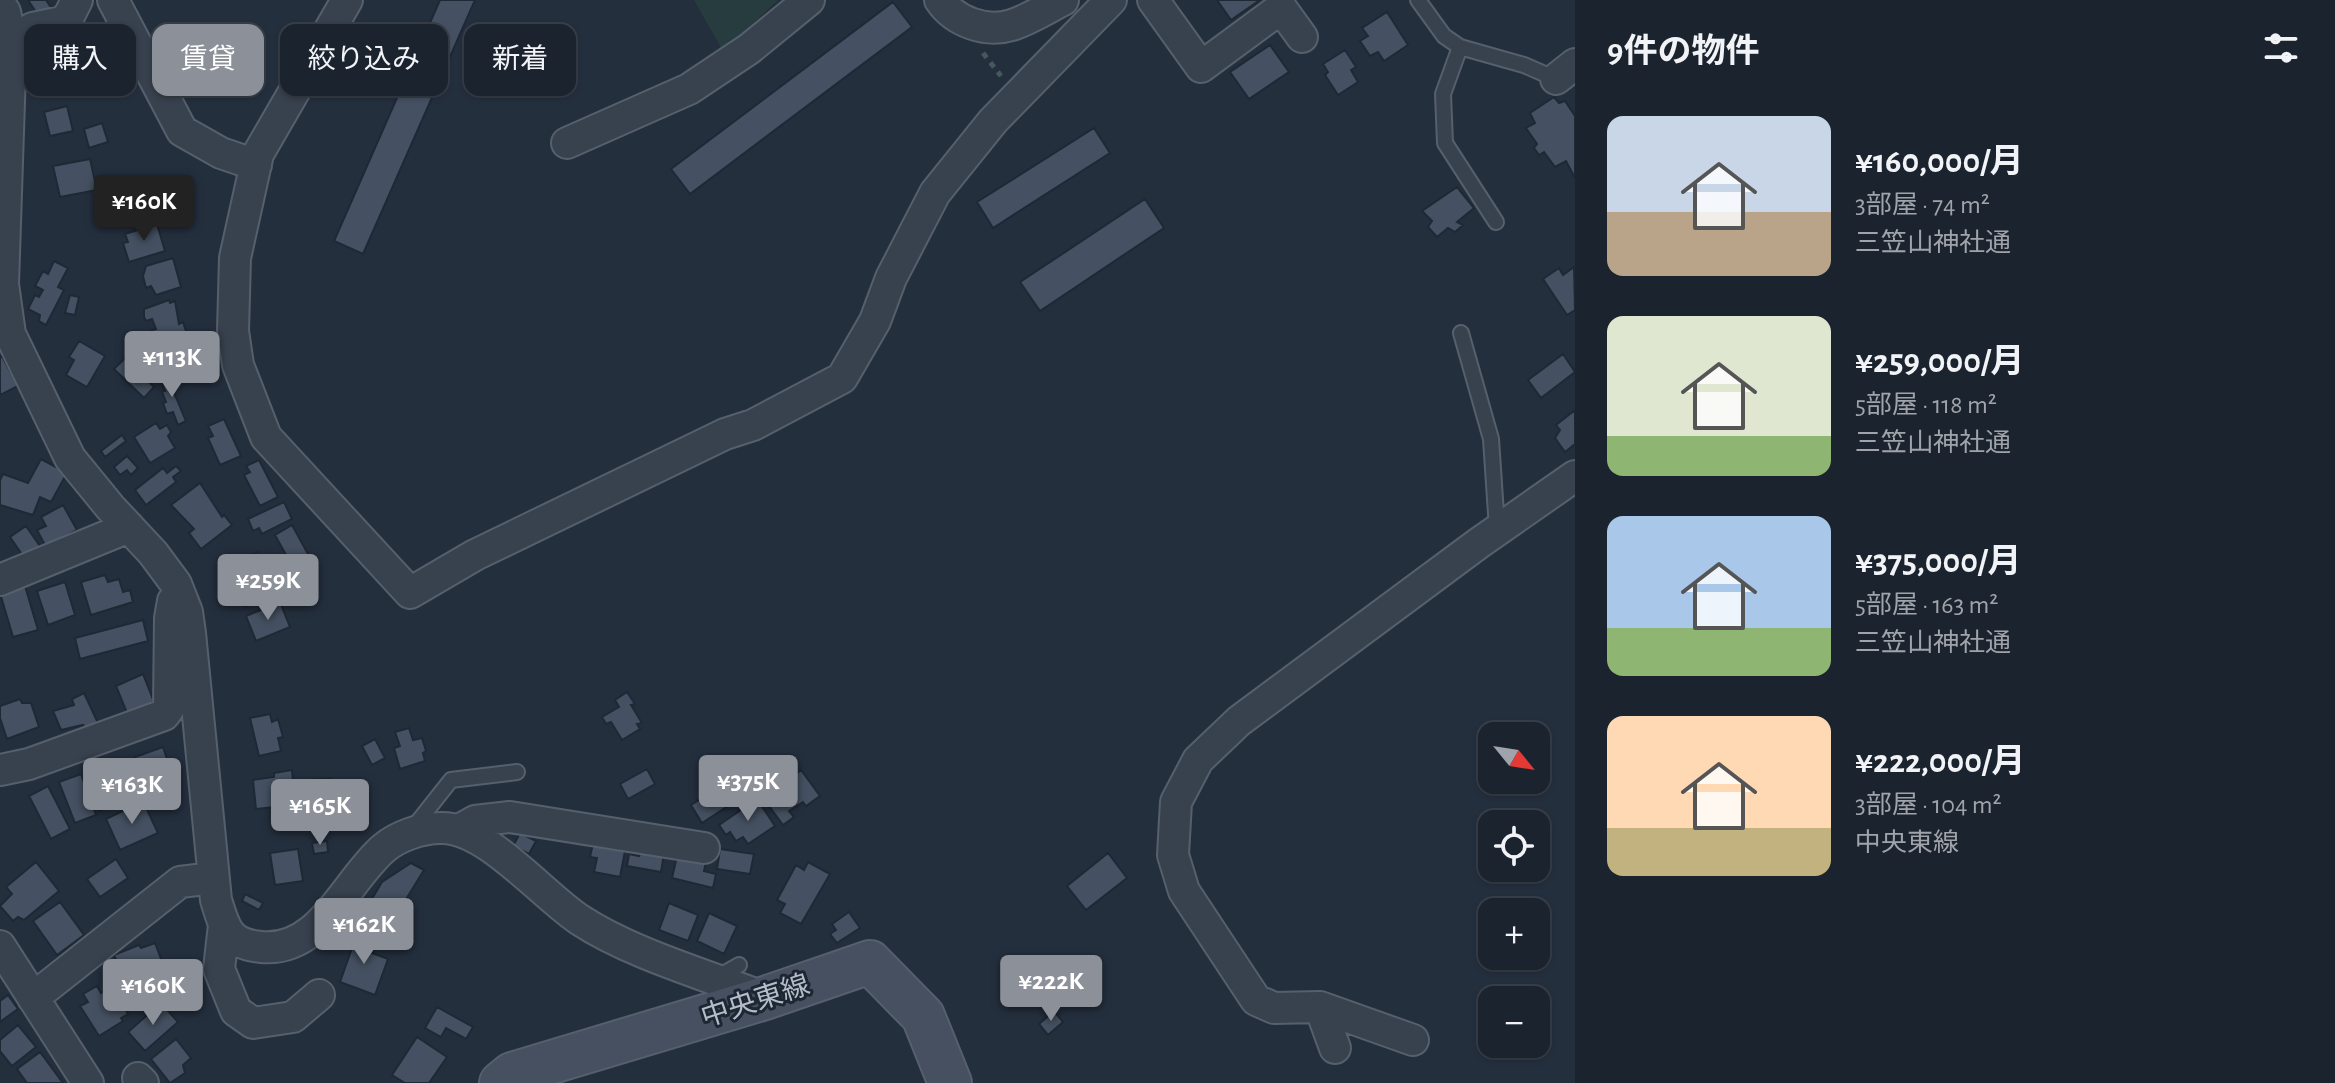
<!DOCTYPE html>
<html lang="ja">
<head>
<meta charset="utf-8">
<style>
	body { margin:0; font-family:"Alegreya Sans","Noto Sans JP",sans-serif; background:#282f3a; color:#f1f3f6; height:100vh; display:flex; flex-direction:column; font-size:30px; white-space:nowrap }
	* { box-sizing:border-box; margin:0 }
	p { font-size:26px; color:#a0a4aa }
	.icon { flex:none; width:44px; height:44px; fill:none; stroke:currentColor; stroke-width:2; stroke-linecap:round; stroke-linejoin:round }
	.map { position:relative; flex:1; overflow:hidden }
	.drawer { display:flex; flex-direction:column; background:#1b232e; width:760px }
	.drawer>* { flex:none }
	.banner { position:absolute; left:24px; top:24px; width:760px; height:72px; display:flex; gap:16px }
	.needle { width:52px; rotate:120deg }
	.fabs { position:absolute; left:1478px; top:722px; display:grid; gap:16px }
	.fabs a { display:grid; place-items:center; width:72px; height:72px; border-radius:16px; background:#1b232e; box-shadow:0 2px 6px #0004,0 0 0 2px #39404a; font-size:40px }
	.price { position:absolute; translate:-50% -68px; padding:0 18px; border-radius:8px; background:#8c9099; color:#fff; font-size:26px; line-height:52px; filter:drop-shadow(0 2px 4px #0008) }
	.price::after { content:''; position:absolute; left:50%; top:48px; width:24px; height:18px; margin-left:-12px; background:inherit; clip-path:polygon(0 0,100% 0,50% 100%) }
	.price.selected { background:#222; color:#fff }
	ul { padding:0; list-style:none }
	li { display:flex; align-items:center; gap:24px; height:200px; padding:0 32px }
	li span { display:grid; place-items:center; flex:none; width:224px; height:160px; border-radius:16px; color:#555 }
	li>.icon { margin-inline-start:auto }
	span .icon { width:96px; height:96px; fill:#fffc; stroke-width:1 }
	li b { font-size:34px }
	h2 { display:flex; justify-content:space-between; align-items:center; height:96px; padding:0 32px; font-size:34px }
	.pill { padding:0 28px; border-radius:16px; background:#1b232e; box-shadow:0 2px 6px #0004,0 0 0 2px #39404a; font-size:28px; line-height:72px }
	.pill.selected { background:#8c9099; color:#fff }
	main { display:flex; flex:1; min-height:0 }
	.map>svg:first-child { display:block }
</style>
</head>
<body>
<main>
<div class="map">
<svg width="1575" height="1083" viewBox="0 0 1575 1083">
	<rect width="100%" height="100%" fill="#242f3e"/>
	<path fill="#263c3f" d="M694,0h84l-55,51z"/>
	<path fill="#455162" stroke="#1f2835" stroke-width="2" d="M28,0h18l6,9 -12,9z
		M440,0h35l-112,254 -29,-13z
		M1217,0h43l-29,20z
		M893,2l19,25 -222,167 -19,-25z
		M1387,12l21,33 -24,16 -6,-9 -8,4 -10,-15 8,-5 -6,-8z
		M65,38l19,52 -20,7 -7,-19 -10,4 -9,-24 10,-4 -3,-8z
		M1270,45l19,27 -40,27 -19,-27z
		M1345,50l11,17 -5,3 7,12 -20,13 -13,-20 3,-3 -5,-8z
		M1554,97l5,6 6,-2 10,15v62l-9,-17 -11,6 -11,-15 -5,3 -5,-7 3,-4 -11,-16 9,-5 -5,-10z
		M67,106l6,25 -23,5 -6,-24z
		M102,123l6,19 -19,6 -5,-19z
		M1094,128l16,25 -117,75 -16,-26z
		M90,159l7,31 -37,7 -7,-31z
		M1457,187l17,21 -17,14 6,3 -8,7 -7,-4 -11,9 -9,-10 4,-6 -10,-10z
		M133,189v8l8,-3 7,21 -23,8 -9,-28z
		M1145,199l19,29 -124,83 -20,-29z
		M157,224l8,27 -36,11 -6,-19 5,-1 -3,-8z
		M173,258l8,29 -25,8 -5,-9 -5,2 -3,-12 3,-10z
		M54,261l14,7 -10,19 6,3 -18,35 -7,-4 1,-6 -12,-6 7,-14 4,2 4,-7 -8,-4 8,-15 5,3z
		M1574,267l1,43 -8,5 -24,-36 16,-11 4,7z
		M70,295l9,2 -4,18 -10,-2z
		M169,300l1,3 5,-2 4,23 4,-2 6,18 -15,5 -2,-6 -8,3 -3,-8 -7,3 -2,-7 4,-1 -4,-10 -6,2 -2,-4v-8z
		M79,341l26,15 -18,31 -21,-12 8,-15 -5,-3z
		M1563,354l12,18 -34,26 -13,-18z
		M128,355l9,8 2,-3 14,13 -6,7 7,7 -10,11 -30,-29z
		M2,356l16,30 -18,9v-37z
		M170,373l6,15 -3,2 13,31 -8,4 -5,-13 -6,2 -4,-11 3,-1 -4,-10 3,-1 -5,-13z
		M1575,410v34l-10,8 -10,-14 5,-8 -4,-5z
		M224,419l17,37 -21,9 -12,-27 5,-2 -5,-10z
		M156,423l4,6 7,-4 4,7 -3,4 7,12 -25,15 -16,-26z
		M122,435l4,6 -21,16 -4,-6z
		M127,456l11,12 -7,7 -4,-5 -7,5 -6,-8z
		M41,459l26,14 -16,29 -11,-5 -7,18 -33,-10v-25l3,-6 25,9z
		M259,460l19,37 -18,9 -16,-31 6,-3 -4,-6z
		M176,466l5,5 -8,6 3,5 -30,23 -11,-15 28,-22 4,5z
		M200,483l22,34 2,-2 8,10 -31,24 -12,-16 5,-4 -23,-24z
		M284,502l8,17 -30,15 -3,-6 -6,3 -5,-12z
		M63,505l14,25 -31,17 -9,-17 9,-4 -5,-9z
		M292,525l16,29 -17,10 -16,-29z
		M26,526l16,23 -32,12 11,-8 -11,-16z
		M258,552l6,18 -15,6 -6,-18z
		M105,575l3,7 11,-3 4,13 7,-2 3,12 -42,13 -10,-33z
		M65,582l10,33 -27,10 -11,-34z
		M270,585l3,8 -28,14 -6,-7z
		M25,586l13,44 -25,7 -13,-44z
		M280,602l10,25 -34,14 -10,-25z
		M143,620l5,21 -68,18 -5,-21z
		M143,674l11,28 -27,11 -11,-27z
		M627,692l8,12 -4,1 11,18 -5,1 3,5 -18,11 -11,-18 -5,2 -4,-7 17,-10 -4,-7z
		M84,693l14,30 -13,5 -2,-3 -22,5 -8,-19 21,-6 -2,-6z
		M20,699l2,4h9l8,24 -32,12 -7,-21v-12z
		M270,714l2,8 6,-3 5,18 -5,1 3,13 -22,5 -9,-38z
		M409,728l4,12 9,-2 4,13 -3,2 2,8 -25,8 -6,-21 6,-2 -5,-14z
		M375,739l10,19 -13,7 -10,-19z
		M163,747l9,27 -28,10 -9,-27z
		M116,761l15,38 -32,12 -10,-26 9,-3 -5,-12z
		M647,769l8,15 -27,15 -8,-15z
		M292,770l3,35 -39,4 -3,-29 21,-3v-4z
		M801,770l19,26 -14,10 -3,-4 -14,9 5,6 -11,8 -17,-23 13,-9 -3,-4z
		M81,774l15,41 -21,8 -16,-41z
		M331,778l1,7 11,-1 2,18 -33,4 -3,-26z
		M732,779l11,17 -41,27 -11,-18z
		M48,786l22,43 -19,10 -22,-43z
		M757,799l18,27 -27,18 -5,-7 -7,4 -6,-9 -4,3 -7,-10z
		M143,801l15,32 -38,17 -14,-31z
		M520,833l16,8 -7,13 -16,-8z
		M594,839l32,7 -6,31 -26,-5 3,-14 -7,-1z
		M327,841l1,11 -14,2 -2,-11z
		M298,849l5,32 -28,4 -5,-32z
		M720,849l34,5 -4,20 -33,-5z
		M642,850l22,4 -3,18 -34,-6 2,-12 10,2z
		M678,852l29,6 -3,13 12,3 -3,14 -41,-10z
		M1108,853l19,25 -41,32 -19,-24z
		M116,859l12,19 -28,19 -13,-18z
		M36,862l23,29 -35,29 -6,-3 -5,4 -13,-15 12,-12 -6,-7z
		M808,862l22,12 -29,50 -21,-11 5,-9 -8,-4 19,-35 8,5z
		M411,863l13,7 -32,52 -25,-15 15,-25z
		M245,894l18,9 -4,7 -17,-9z
		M60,902l24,33 -27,20 -24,-34z
		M669,903l29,12 -10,26 -29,-11z
		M849,912l11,16 -23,15 -7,-9 6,-4 -4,-6z
		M709,913l28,13 -13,28 -27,-13z
		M357,934l19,7 -4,12 16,6 -13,36 -35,-13z
		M155,943l13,34 -31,13 -8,-21 -8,3 -7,-17 25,-10 2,3z
		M97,986l4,7 10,-7 17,28 -7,4 2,3 -24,15 -19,-30 8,-4 -5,-8z
		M8,995l10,14 -18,13v-21z
		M161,1003l17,19 -33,29 -17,-19z
		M437,1007l36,20 -7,12 -20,-11 -5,9 -16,-9z
		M1054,1011l9,11 -15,13 -9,-11z
		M18,1025l18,22 -24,19 -12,-15v-11z
		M417,1037l30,20 -18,26h-24l-13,-8z
		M176,1039l15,19 -8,7 2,8 -15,10 -19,-24z
		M40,1052l23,31h-36l-10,-14z"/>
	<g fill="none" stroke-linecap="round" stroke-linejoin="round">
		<defs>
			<path id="service" d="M1418,0l26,36 16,11 64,18 32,14
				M1460,47l-17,47 2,49 51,79
				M1461,333l30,106 6,90
				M413,828l38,-48 66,-8
				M716,978l23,-13"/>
			<path id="minor" d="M113,0l69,131 39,22 35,12
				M347,0l-89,154 -23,104 -2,73 5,34 28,72 144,156 65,-38 250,-121 28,-9 89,-47 33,-57 16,-43 44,-85 58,-72 118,-121
				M940,0c15,22 46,33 72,25 18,-6 35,-17 51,-25
				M1153,0l48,67 80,-59 21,29
				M0,4l5,8 6,28 -8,244 7,50 60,124 40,49 43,46 23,31 11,28 3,21 26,267c9,29 12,44 45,47 60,6 85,-67 123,-99 14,-12 38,-20 56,-20 46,-2 102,67 140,92 52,34 127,55 185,78
				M11,40l22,-12 29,-6 7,-6 8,-16
				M1556,79l19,-15
				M567,143l122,-54 60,-40 60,-49
				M0,580l129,-53
				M0,770l29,-6 135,-49 5,-7 1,-90 3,-17
				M459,830l16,-9 35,-4 194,31
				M224,925l-5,44 17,42 17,12 40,-6 26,-22
				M0,946l88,137
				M33,998l147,-116 33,-4
				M1320,1007l15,41
				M1413,1040l-93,-33 -46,1 -18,-8 -72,-109 -11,-36 3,-53 22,-42 41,-39 240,-178 96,-67
				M138,1078l5,5"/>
			<path id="secondary" d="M501,1083l11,-9 253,-76 105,-36 53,54 27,67"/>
		</defs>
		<use href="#service" stroke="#565f6c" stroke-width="18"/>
		<use href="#minor" stroke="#565f6c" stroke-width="34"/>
		<use href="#secondary" stroke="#565f6c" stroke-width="46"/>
		<path stroke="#44595c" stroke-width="5" stroke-dasharray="6 6" stroke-linecap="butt" d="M983,53l18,23"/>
		<use href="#service" stroke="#38414e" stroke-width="14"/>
		<use href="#minor" stroke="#38414e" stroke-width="30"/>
		<use href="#secondary" stroke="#465061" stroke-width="42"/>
	</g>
	<g text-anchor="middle" stroke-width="6" stroke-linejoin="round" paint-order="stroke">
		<g font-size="28" fill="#b4bcc9" stroke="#1d2633">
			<text transform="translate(755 1000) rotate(-18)" y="10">中央東線</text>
		</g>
	</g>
</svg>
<div class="fabs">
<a><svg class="needle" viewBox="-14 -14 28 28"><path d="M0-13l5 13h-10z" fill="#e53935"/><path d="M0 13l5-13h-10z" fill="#a0a4aa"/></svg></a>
<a><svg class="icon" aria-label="locate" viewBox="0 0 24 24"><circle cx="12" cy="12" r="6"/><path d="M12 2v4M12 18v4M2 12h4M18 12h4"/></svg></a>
<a>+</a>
<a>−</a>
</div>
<b class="price selected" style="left:144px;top:243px">¥160K</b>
<b class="price" style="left:172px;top:399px">¥113K</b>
<b class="price" style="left:268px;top:622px">¥259K</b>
<b class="price" style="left:748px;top:823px">¥375K</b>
<b class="price" style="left:132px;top:826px">¥163K</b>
<b class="price" style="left:320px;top:847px">¥165K</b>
<b class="price" style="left:364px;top:966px">¥162K</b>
<b class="price" style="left:1051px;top:1023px">¥222K</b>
<b class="price" style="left:153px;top:1027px">¥160K</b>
<div class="banner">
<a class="pill">購入</a>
<a class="pill selected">賃貸</a>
<a class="pill">絞り込み</a>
<a class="pill">新着</a>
</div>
</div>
<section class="drawer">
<h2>9件の物件<svg class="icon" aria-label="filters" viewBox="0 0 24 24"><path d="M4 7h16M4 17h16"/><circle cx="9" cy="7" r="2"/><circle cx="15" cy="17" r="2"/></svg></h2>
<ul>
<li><span style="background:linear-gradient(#c9d6e8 60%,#b9a48a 0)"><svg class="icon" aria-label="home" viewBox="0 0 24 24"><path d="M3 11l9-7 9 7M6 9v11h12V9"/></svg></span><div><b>¥160,000/月</b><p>3部屋 · 74 m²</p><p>三笠山神社通</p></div></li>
<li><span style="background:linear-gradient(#dfe7d0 75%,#8fb573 0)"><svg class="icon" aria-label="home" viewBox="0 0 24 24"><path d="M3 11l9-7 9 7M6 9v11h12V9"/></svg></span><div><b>¥259,000/月</b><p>5部屋 · 118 m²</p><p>三笠山神社通</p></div></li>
<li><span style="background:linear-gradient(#a9c7e8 70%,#8fb573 0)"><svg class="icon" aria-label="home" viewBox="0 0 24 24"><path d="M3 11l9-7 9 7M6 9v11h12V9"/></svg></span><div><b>¥375,000/月</b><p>5部屋 · 163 m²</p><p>三笠山神社通</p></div></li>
<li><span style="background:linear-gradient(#ffd9b3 70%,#c2b280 0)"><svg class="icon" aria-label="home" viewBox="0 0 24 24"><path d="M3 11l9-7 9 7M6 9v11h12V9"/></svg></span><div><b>¥222,000/月</b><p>3部屋 · 104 m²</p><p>中央東線</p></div></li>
</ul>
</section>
</main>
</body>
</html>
